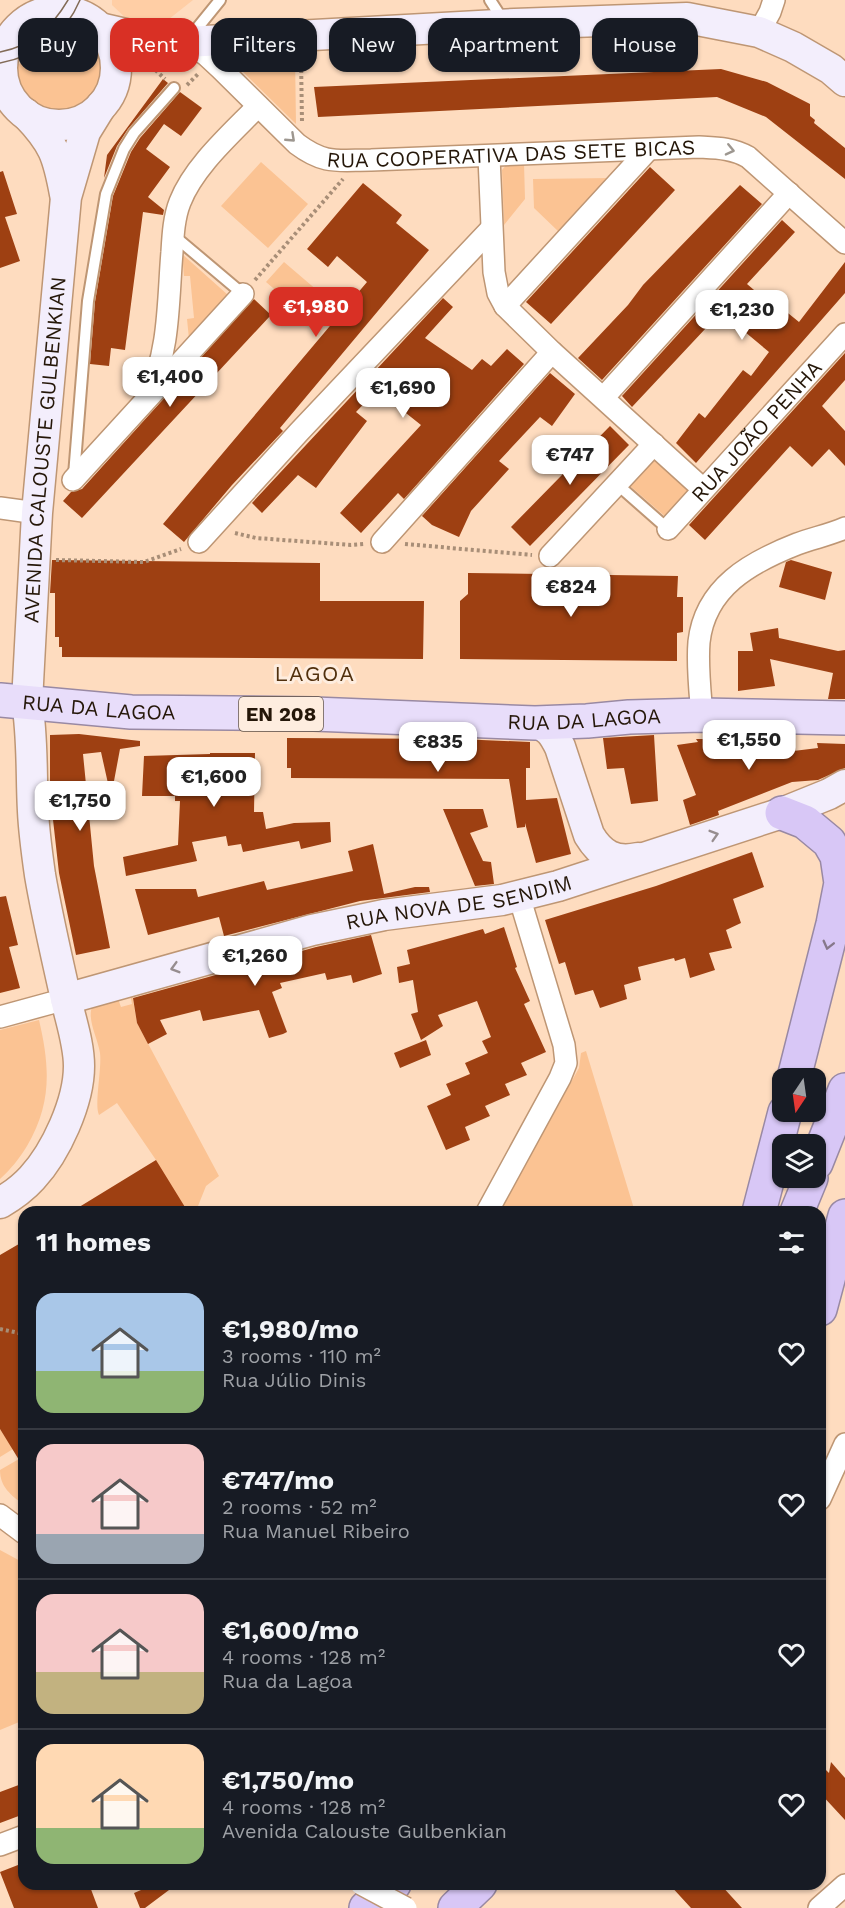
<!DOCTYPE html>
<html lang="en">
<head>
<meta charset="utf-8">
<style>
	body { margin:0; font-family:"Work Sans",sans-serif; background:#20242c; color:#f1f3f6; height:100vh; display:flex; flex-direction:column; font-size:22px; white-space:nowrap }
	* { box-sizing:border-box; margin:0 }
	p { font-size:20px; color:#9ea1a6 }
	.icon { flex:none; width:33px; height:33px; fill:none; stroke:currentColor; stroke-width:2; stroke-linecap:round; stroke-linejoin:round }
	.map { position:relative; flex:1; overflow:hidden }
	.panel { position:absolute; left:18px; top:1206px; width:808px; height:684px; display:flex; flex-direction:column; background:#171b24; border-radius:18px; box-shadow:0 2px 4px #0004 }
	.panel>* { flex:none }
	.hud { position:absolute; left:18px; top:18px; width:810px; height:54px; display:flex; gap:12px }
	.needle { width:39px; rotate:193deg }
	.fabs { position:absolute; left:772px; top:1068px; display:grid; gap:12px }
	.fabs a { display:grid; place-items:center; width:54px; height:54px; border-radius:12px; background:#171b24; box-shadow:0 2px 4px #0004; font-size:30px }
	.price { position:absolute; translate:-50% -51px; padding:0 14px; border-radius:12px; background:#fff; color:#222; font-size:20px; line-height:39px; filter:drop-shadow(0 2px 3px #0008) }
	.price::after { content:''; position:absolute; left:50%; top:36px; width:18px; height:14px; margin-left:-9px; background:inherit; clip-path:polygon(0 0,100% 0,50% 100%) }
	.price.selected { background:#d93025; color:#fff }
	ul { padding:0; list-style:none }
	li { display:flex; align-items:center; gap:18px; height:150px; padding:0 18px }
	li+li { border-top:2px solid #363941 }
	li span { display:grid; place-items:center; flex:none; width:168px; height:120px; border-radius:18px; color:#555 }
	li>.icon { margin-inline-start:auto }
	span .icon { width:72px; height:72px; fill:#fffc; stroke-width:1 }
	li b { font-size:26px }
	h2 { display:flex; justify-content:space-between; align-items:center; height:72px; padding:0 18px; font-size:26px }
	.chip { padding:0 21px; border-radius:18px; background:#171b24; box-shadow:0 2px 4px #0004; font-size:21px; line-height:54px }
	.chip.selected { background:#d93025; color:#fff }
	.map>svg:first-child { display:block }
</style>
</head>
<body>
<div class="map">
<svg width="845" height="1908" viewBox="0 0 845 1908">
	<rect width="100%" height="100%" fill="#fedcbf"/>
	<path fill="#ffcea5" d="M112,0h81l-24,19 -40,2 -17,-16z"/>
	<path fill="#fbc393" d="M74,22c73,44 -1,123 -48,77 -9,-9 -13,-20 -14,-33 28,-8 46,-18 62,-44z
		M295,56l1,68 -57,-56v-4l6,-5z
		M261,162l47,42 -40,44 -47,-42z
		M524,163l1,36 -21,26 -2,-55 5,-6z
		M611,178l-52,54 -25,-24 -1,-29z
		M182,254l46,41 -39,44 -2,-20 7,-1 -4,-42h-6z
		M284,262l34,29 -17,21 -35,-30z
		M655,456l37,33 -25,29 -38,-33z
		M130,994h2l5,29 82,153 -13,10 -8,20 -6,6h-9l-27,-52 -39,-57 -18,12c-5,-10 3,-46 1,-62 -2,-14 -13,-33 -8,-46l25,-11 4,11 11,-3z
		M39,1020c11,47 13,83 -12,126 -8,13 -16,23 -27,33v-149z
		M586,1051l49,161h-136l80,-144 2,-15z
		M0,1429l13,20 -13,8z
		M19,1459l5,9v37c-13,-10 -24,-18 -24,-35z
		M0,1550l24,13v157l-24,10z"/>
	<path fill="#9e4012" d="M721,69l46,13 43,22v12l5,4 -1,3 31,25v31l-79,-62 -49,-20 -399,20 -4,-30z
		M163,79l5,4 -40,46 -11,17 -13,32 3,-23z
		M180,92l22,16 -21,28 -17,-12 -18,25 24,18 -22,30 16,13 -1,5 -20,-3 -18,138 -14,-2 -2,18 -19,-2 5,-62 18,-106 18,-44 9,-14z
		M650,167l25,23 -124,134 -25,-22z
		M3,171l14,43 -12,3 15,44 -20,7v-96z
		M363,183l39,32 -6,8 33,27 -149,178 3,3 -51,54 -48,57 -21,-18 204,-242 -30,-26 -9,11 -21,-18z
		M740,185l22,19 -160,176 -24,-22 50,-53 15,-20z
		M782,220l13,12 -48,52 28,24 3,-3 21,17 46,-60v31l-149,170 -20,-20 23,-30 6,5 38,-48 8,6 18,-24 -48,-40 -89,95 -10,-11z
		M443,298l10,9 -28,31 47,32 10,-11 9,7 16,-17 17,15 -120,135 -6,-6 -37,40 -21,-20 81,-88 -44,-35 -21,22 11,9 -51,67 -18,-13 -36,38 -10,-10z
		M254,299l17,16 -189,203 -19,-17 8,-9 11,-3z
		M845,353v27l-23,26 23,25v35l-16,-17 -17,18 -22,-21 -85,94 -16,-15z
		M550,373l25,21 -23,32 -12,-9 -41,44 10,8 -38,42 -12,26 -27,-12 -10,-9z
		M610,426l19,19 -99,101 -19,-19z
		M52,560l268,3v38h104l-1,58 -361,-2v-10h-3v-10h-4v-44h-5z
		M791,560l41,12 -7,28 -46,-13 7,-25z
		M468,573l210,3 -1,21h6v35l-6,1v28l-217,-2v-58l8,-7z
		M778,628l1,10 59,13 7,-1v49h-17l5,-26 -63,-14 5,27 -37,5v-40h15l-3,-18z
		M79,734l61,7v5l-20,3 -9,48 -10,-45 -18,2 11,112 16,82 -34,7 -17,-82 -9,-80v-58z
		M654,735l4,66 -27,3 -7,-36 -17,1 -4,-31z
		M287,738l172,1 71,3v26h-4v32l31,-2 14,56 -35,9 -11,-40v4l-8,1 -8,-49 -218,-1v-10h-4z
		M696,739h79l2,14 41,-5 -1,-5 28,1v24l-27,12 -26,2 -74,29 1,4 -29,10 -7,-25 13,-5 -19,-50 21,-3z
		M210,753h45l-1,59h9l3,17 28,-6 36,-1 1,20 -30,7 -2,-8 -56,11 -2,-8 -13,2 -2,-10 -34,6 5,19 -71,15 -3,-19 55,-12 2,-44h-5v-5h-33l2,-40 66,-2z
		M443,809h40l5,18 -18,6 13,28 8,1 3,22 -19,2z
		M373,844l11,50 31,-7h14l1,5 -70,9 -136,35 -5,-19 -71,18 -13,-46h61l2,8 66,-16 3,9 86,-19 -5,-20z
		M752,852l12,35 -31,12 8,24 -15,7 6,18 -23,5 6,17 -25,8 -5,-20 -10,3 -1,-3 -36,9 3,13 -17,5 3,14 -27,9 -7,-18 -18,5 -10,-33 -6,2 -14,-44 111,-34z
		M6,896l12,49 -9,2 11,41 -20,5v-96z
		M504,927l13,40 -2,1 15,33 -6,3 22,48 -25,11 6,12 -22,9 5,11 -25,11 5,10 -25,11 5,13 -24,10 -19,-44 24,-11 -5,-11 24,-10 -5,-11 23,-10 -6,-12 9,-4 -14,-36 -39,14 5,11 -22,14 -10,-26 7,-2 -5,-32 -14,3 -2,-16 13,-3 -3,-14 76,-21 2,5z
		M371,935l11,39 -29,9 -2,-8 -24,5 -2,-7 -45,10 2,5 -10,4 15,40 -4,2 -14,4 -10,-28 -56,11 -3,-11 -40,10 7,14 -19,10 -11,-21 -4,-25 183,-51z
		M426,1040l5,15 -31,13 -6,-15z
		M156,1160l32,52h-117z
		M24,1241v227l-24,-39v-174z
		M831,1762l14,16v42l-25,-27v-29l9,9z
		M24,1783v31l-24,9v-31z
		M18,1865l6,19h65l9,24h-84l-14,-36z
		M155,1884h22l-32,24h-5l-6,-15z
		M669,1884h51l22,24h-51z"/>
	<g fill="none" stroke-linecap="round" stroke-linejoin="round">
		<defs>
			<path id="lane" d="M490,0l9,14 9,5
				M190,37l30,-37
				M173,235l70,59
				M74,475l14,-174 18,-107 18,-45 10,-16 40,-45
				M618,485l50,44"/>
			<g id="street">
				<path d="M759,32l11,-20 4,-12"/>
				<path id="s1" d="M186,42l20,13 14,13 77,76c28,21 41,16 74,16l328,-13c18,1 33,1 49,10l97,86"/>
				<path d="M489,157l5,115 4,21 7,13 47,46 151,137"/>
				<path d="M505,306l143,-156"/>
				<path d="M148,395c22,-42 20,-97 24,-143 1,-17 2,-35 8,-50 14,-36 52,-69 78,-96"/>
				<path d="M604,397l185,-204"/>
				<path d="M73,480l170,-186"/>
				<path d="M0,508l37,5"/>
				<path id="s2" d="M668,529l177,-195"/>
				<path d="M199,542l100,-110 192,-203"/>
				<path d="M382,542l170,-190"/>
				<path d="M550,556l104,-112"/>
				<path d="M702,715c-2,-24 -5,-49 -3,-73 6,-55 52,-80 98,-98 16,-6 32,-9 48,-16"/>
				<path d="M0,1017l51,-14"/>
				<path d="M487,1212l73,-134 6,-15 -2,-18 -45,-149"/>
				<path d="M820,1499l25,-55"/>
				<path d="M0,1515l24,18"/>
				<path d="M0,1845l24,-9"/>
				<path d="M819,1908l26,-23"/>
			</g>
			<g id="secondary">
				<circle cx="59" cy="68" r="57"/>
				<path d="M100,28l61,14h25l329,-18 172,-6 72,14 34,15 38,22 14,12"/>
				<path d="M26,114c28,29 32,42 39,80"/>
				<path d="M535,723c14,3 19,12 25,24l29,88c12,20 26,28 49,23"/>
				<path id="s3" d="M66,999l246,-69 72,-15 118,-15 56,-14 224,-73 47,-19 16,-9"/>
				<path id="s4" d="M0,1203c12,-7 23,-15 32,-25 24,-26 47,-76 47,-112 0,-22 -8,-45 -13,-67 -9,-41 -19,-83 -26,-124 -3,-21 -6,-43 -7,-64 -2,-36 0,-73 -6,-109l10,-189 29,-316 19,-65 16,-26"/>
			</g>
			<g id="primary">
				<path id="s5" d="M0,700l131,12 183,2 221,9 52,-2 42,-4 73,-2 143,3"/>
			</g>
			<path id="highway" d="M782,813l23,9 24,20 8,14 4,27 -8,41 -39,154
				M816,1163l29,-73
				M759,1212l26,-100
				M797,1212l14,-34
				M820,1309l25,-93
				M366,1908l28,-24
				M455,1908l25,-24"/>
		</defs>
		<use href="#lane" stroke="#be9674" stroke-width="14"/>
		<use href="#street" stroke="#be9674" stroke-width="24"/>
		<use href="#secondary" stroke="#be9674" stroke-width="33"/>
		<use href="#primary" stroke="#9989a3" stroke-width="36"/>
		<use href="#highway" stroke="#9989a3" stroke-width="36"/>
		<path stroke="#a88e77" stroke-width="4" stroke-dasharray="3 3" stroke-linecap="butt" d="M301,58l1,64
			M151,66l14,13
			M187,85l12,-12
			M255,280l88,-101
			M235,533l21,5 95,7 13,-1
			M405,544l127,11
			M56,560l88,2 37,-13
			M0,1329l24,5"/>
		<use href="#lane" stroke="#fff" stroke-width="10"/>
		<use href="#street" stroke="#fff" stroke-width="21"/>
		<use href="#secondary" stroke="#f3eefc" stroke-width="30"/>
		<use href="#primary" stroke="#e8ddfa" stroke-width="33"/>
		<use href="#highway" stroke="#d8c7f6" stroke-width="33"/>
		<path stroke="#826b57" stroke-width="1.5" d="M0,52c32,-6 52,-25 68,-52
			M0,63c37,-7 65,-28 80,-63"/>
		<defs>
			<path id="street-bridge" d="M361,1884l45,24"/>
		</defs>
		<use href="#street-bridge" stroke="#be9674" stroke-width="24" stroke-linecap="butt"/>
		<use href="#street-bridge" stroke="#fff" stroke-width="21"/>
	</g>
	<defs><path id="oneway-chevron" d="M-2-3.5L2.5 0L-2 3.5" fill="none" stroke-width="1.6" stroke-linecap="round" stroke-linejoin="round" transform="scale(1.5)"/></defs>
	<g stroke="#9d9790">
		<use href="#oneway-chevron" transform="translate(291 138) rotate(43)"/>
		<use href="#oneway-chevron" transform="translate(730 150) rotate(13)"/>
	</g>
	<g stroke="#968d8f">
		<use href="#oneway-chevron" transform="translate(714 835) rotate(-17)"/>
		<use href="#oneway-chevron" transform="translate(175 968) rotate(164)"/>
	</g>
	<use stroke="#87788b" href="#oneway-chevron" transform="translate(828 945) rotate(104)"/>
	<g text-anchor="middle" stroke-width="6" stroke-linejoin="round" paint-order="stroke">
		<rect fill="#feeddf" stroke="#665749" stroke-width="1.5" x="239" y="697" width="84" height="34" rx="4.5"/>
		<g font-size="20" font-weight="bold" fill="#251709">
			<text x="281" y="721">EN 208</text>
		</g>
		<g font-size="21" fill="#251709" stroke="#feeddf">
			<text dy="7" stroke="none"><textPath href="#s1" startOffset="369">RUA COOPERATIVA DAS SETE BICAS</textPath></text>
			<text dy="7" stroke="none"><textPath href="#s2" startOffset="132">RUA JOÃO PENHA</textPath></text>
			<text dy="7" stroke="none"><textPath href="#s4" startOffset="786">AVENIDA CALOUSTE GULBENKIAN</textPath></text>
			<text dy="7" stroke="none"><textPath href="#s5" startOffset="99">RUA DA LAGOA</textPath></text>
			<text dy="7" stroke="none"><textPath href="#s5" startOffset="585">RUA DA LAGOA</textPath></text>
			<text dy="7" stroke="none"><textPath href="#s3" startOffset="405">RUA NOVA DE SENDIM</textPath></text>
		</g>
		<g font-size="22" letter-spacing="1.5" fill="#51300d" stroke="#feeddf">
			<text x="315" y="681">LAGOA</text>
		</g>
	</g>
</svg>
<div class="fabs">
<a><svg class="needle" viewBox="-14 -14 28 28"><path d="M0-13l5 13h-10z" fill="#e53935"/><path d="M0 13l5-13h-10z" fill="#9ea1a6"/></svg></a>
<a><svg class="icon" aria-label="layers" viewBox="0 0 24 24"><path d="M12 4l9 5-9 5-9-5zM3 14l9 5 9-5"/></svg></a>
</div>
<b class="price selected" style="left:316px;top:338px">€1,980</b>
<b class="price" style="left:742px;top:341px">€1,230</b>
<b class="price" style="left:170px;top:408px">€1,400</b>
<b class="price" style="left:403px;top:419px">€1,690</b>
<b class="price" style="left:570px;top:486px">€747</b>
<b class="price" style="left:571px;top:618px">€824</b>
<b class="price" style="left:749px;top:771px">€1,550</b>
<b class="price" style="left:438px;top:773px">€835</b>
<b class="price" style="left:214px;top:808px">€1,600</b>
<b class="price" style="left:80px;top:832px">€1,750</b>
<b class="price" style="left:255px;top:987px">€1,260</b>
<div class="hud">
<a class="chip">Buy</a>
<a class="chip selected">Rent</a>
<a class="chip">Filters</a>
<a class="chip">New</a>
<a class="chip">Apartment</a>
<a class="chip">House</a>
</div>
<section class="panel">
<h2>11 homes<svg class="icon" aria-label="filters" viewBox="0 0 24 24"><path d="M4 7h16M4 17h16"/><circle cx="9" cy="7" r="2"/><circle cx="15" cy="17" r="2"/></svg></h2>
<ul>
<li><span style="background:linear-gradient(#a9c7e8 65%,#8fb573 0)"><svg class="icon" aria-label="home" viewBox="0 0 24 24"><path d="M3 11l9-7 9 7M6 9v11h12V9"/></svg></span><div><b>€1,980/mo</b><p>3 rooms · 110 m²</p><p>Rua Júlio Dinis</p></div><svg class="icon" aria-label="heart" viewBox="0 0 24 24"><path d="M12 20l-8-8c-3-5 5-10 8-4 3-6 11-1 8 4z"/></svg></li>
<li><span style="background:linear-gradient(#f6c9c9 75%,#9aa5b1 0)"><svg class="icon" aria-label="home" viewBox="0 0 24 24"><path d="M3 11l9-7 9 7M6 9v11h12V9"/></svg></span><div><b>€747/mo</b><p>2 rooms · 52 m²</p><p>Rua Manuel Ribeiro</p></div><svg class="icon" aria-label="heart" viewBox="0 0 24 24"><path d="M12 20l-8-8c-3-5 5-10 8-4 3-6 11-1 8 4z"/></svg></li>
<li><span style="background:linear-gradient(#f6c9c9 65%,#c2b280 0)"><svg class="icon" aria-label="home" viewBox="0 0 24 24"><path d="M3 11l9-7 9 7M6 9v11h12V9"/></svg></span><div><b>€1,600/mo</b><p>4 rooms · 128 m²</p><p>Rua da Lagoa</p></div><svg class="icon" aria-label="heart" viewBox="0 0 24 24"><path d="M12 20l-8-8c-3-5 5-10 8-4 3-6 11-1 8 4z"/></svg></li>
<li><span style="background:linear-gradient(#ffd9b3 70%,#8fb573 0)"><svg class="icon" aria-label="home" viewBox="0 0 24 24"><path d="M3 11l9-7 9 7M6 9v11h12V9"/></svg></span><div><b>€1,750/mo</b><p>4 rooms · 128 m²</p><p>Avenida Calouste Gulbenkian</p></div><svg class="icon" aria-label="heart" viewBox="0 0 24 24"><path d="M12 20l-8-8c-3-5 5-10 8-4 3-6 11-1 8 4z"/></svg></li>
</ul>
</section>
</div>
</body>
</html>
